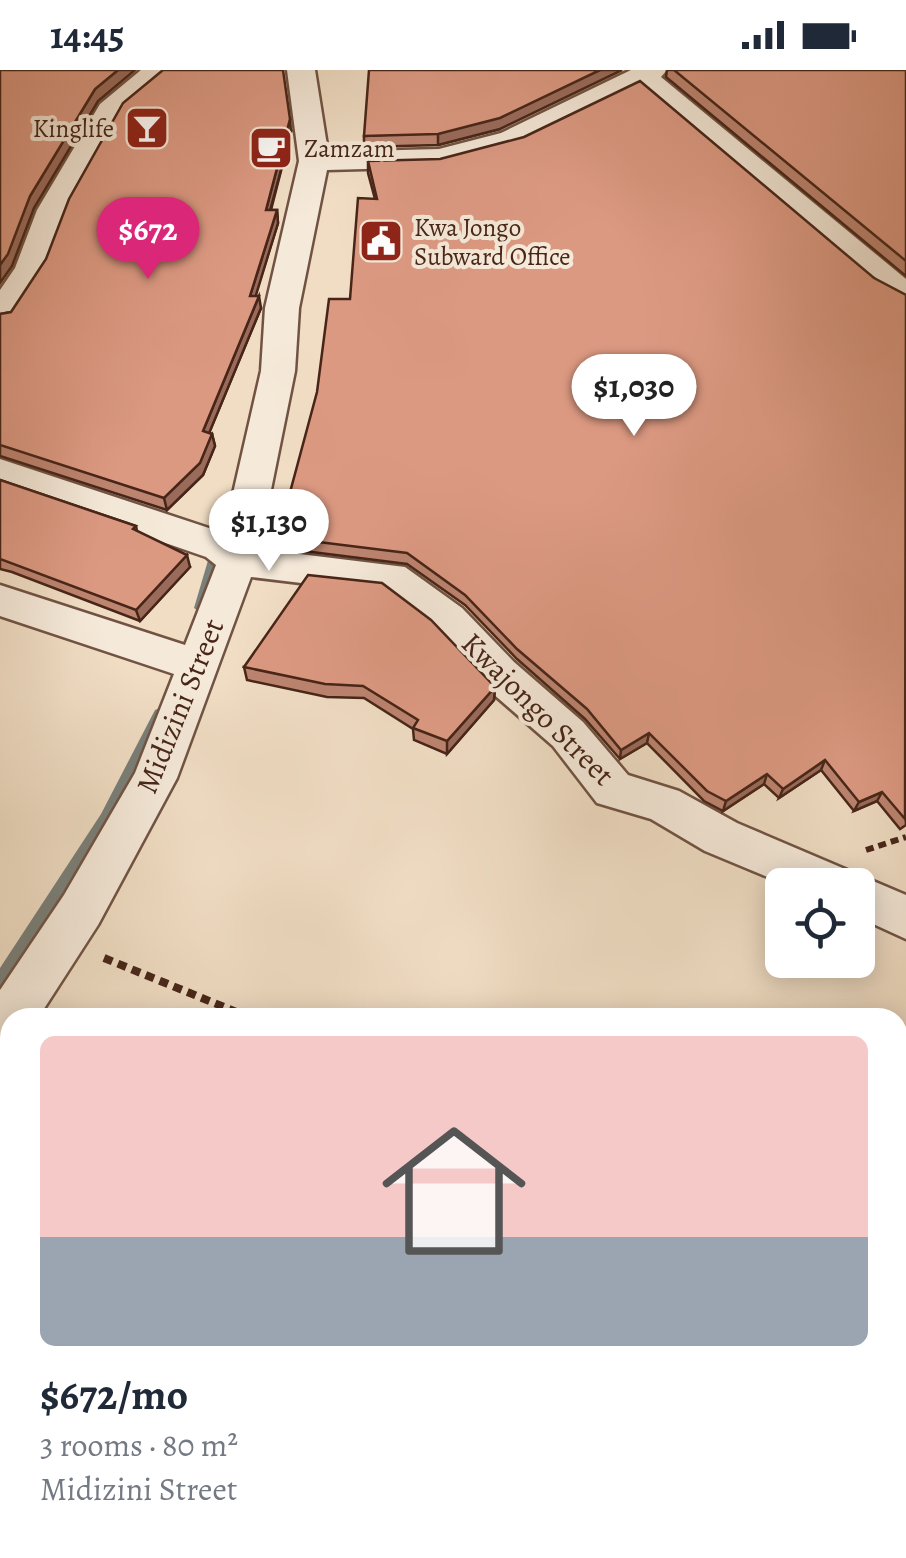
<!DOCTYPE html>
<html lang="en">
<head>
<meta charset="utf-8">
<style>
	body { margin:0; font-family:Alegreya,serif; background:#f6f6f7; color:#1f2937; height:100vh; display:flex; flex-direction:column; font-size:38px; white-space:nowrap }
	* { box-sizing:border-box; margin:0 }
	p { font-size:32px; color:#747a83 }
	.icon { flex:none; width:55px; height:55px; fill:none; stroke:currentColor; stroke-width:2; stroke-linecap:round; stroke-linejoin:round }
	.map { position:relative; flex:1; overflow:hidden }
	.panel { position:absolute; left:0px; top:938px; width:908px; height:552px; display:flex; flex-direction:column; background:#fff; border-radius:30px 30px 0 0; box-shadow:0 5px 25px #0003 }
	.panel>* { flex:none }
	.tools { position:absolute; left:765px; top:798px; display:grid; gap:20px }
	.tools a { display:grid; place-items:center; width:110px; height:110px; border-radius:15px; background:#fff; box-shadow:0 5px 25px #0003; font-size:50px }
	.price { position:absolute; translate:-50% -85px; padding:0 22px; border-radius:35px; background:#fff; color:#222; font-size:32px; line-height:65px; filter:drop-shadow(0 2px 5px #0008) }
	.price::after { content:''; position:absolute; left:50%; top:60px; width:30px; height:22px; margin-left:-15px; background:inherit; clip-path:polygon(0 0,100% 0,50% 100%) }
	.price.current { background:#db2777; color:#fff }
	ul { padding:0; list-style:none }
	li { display:grid; align-content:center; gap:20px; height:530px; padding:0 40px }
	li+li { border-top:2px solid #e0e1e3 }
	li span { display:grid; place-items:center; height:310px; border-radius:15px; color:#555 }
	li>.icon { margin-inline-start:auto }
	span .icon { width:180px; height:180px; fill:#fffc; stroke-width:1 }
	li b { font-size:42px }
	.status { display:flex; justify-content:space-between; align-items:center; height:70px; padding:0 50px; background:#fff; direction:ltr }
	.status svg { height:28px; fill:currentColor }
	.map>svg:first-child { display:block }
</style>
</head>
<body>
<div class="status"><b>14:45</b><svg viewBox="0 0 49 12"><path d="M0 12V9h3v3zM5 12V6h3v6zM10 12V3h3v9zM15 12V0h3v12zM26 1h20v11H26zM47 4h2v5h-2z"/></svg></div>
<div class="map">
<svg width="906" height="1488" viewBox="0 0 906 1488">
	<rect width="100%" height="100%" fill="#f0ddc4"/>
	<filter id="stains"><feTurbulence type="fractalNoise" baseFrequency=".002" numOctaves="4"/><feColorMatrix values="0 0 0 0 .2 0 0 0 0 .09 0 0 0 0 .02 0 0 0 .5 -.17"/></filter>
	<radialGradient id="worn" r=".72"><stop offset=".6" stop-color="#630" stop-opacity="0"/><stop offset="1" stop-color="#630" stop-opacity=".3"/></radialGradient>
	<g fill="none" stroke-linecap="round" stroke-linejoin="round">
		<path fill="#797f79" fill-rule="evenodd" d="M233,422l6,4 -31,112 -7,5 -7,-5 33,-112z
			M160,638l7,6 -56,110 -105,163 -6,2v-21l101,-154 54,-104z"/>
		<defs>
			<path id="street" d="M141,0h33l-51,43 -54,97 -22,59 -35,53 -12,3v-35l15,-22 22,-58 63,-106z
				M287,0h28l13,82 111,-3 62,-16 130,-63h36l-6,7 245,202v26l-33,-19 -234,-198 -116,57 -84,22 -112,3 -28,138 -4,63 -36,178 146,18 57,41 52,54 69,60 45,53 51,16 58,32 169,72v44l-48,-22v-32h-71l-82,-34 -54,-32 -54,-16 -44,-57 -69,-60 -50,-56 -50,-37 -133,-16 -74,201 -79,147 -60,93h-28v23l-10,-4v-47l64,-95 71,-122 39,-99 -174,-58v-31l185,60 31,-80 -10,-8 -206,-71v-27l224,74 37,-162 4,-63 34,-147z"/>
			<path id="secondary" d="M0,1449l10,4v27h27l4,8h-41z"/>
		</defs>
		<use href="#street" stroke="#715343" stroke-width="5"/>
		<use href="#secondary" stroke="#472518" stroke-width="5"/>
		<path stroke="#472518" stroke-width="6" stroke-dasharray="8 5" stroke-linecap="butt" d="M866,780l40,-13"/>
		<path stroke="#472518" stroke-width="8" stroke-dasharray="9 6" stroke-linecap="butt" d="M104,888l147,60
			M898,1221l8,4"/>
		<use href="#street" fill="#f5e9d9" fill-rule="evenodd"/>
		<use href="#secondary" fill="#f5e9d9" fill-rule="evenodd"/>
	</g>
	<path fill="#bd8470" stroke="#472518" stroke-width="2.5" d="M667,0h239v206l-240,-199z
		M500,59l-62,16 -74,2v-11z
		M291,62l-20,78h6l1,13 -23,73 6,12 -52,125 3,1 3,12 -12,29 -36,35 -167,-54v-142l11,-2z
		M368,91l506,117 32,547 -6,4 -23,-28 -23,10 -33,-41 -42,28 -15,-14 -41,27 -19,-10 -57,-58 -27,16 -35,-40 -68,-60 -52,-54 -58,-41 -127,-16 -2,-11 72,-238 25,-100 -7,-26z
		M0,410l136,46 1,5 53,36 -50,54 -128,-49 -12,-3z
		M244,597l251,20 -1,13 -47,54 -33,-14 -1,-11 -49,-31 -37,-1 -80,-17z
		M820,1480h78l8,8h-86z"/>
	<path fill="#9a6b5b" stroke="#472518" stroke-width="2.5" d="M118,0h17l-37,31 -64,107 -22,58 -12,17v-18l30,-69 65,-107z
		M600,0h22l-122,59 -62,16v-11z
		M290,49l1,13 -24,90 -1,-12z
		M277,140l1,13 -26,85 -2,-12z
		M259,226l2,12 -56,135 -2,-12z
		M212,364l3,12 -12,29 -36,35 -3,-12z
		M187,485l3,12 -50,54 -4,-11z
		M495,617l-1,13 -47,54v-13z
		M649,663l-2,10 -27,16 1,-9z
		M825,690l-4,10 -42,28 4,-9z
		M767,704l-3,10 -41,27 3,-10z
		M882,722l-5,9 -23,10 5,-9z
		M10,1298v11l-10,10v-11z"/>
	<path fill="#dc9982" stroke="#472518" stroke-width="2.5" d="M0,0h118l-23,19 -65,107 -22,58 -8,11z
		M163,0h120l7,49 -24,91h11l-27,86h9l-56,135 9,3 -12,29 -36,35 -164,-53v-131l11,-2 35,-53 23,-60 54,-96z
		M369,0h231l-100,48 -62,16 -74,2z
		M674,0h232v191z
		M640,11l234,197 32,17 -1,524 -23,-27 -23,10 -34,-42 -42,29 -16,-15 -41,27 -19,-10 -58,-58 -28,17 -34,-41 -70,-60 -52,-54 -58,-42 -129,-16 39,-145 12,-93h21l8,-101 19,1 -9,-38 72,-2 84,-22z
		M0,410l136,46 -3,3 54,26 -51,55 -136,-51z
		M308,505l74,8 49,37 64,67 -48,54 -34,-13 5,-8 -55,-34 -38,-2 -81,-17z
		M10,1033v33l-10,-4v-13z
		M8,1156h2v142l-10,10v-135z
		M10,1322v116l-10,-3v-89z
		M898,1343l8,1v144h-80l1,-8h71z
		M60,1480h429l-2,8h-409z
		M637,1480h103l-1,8h-103z"/>
	<defs>
		<symbol id="bar-square" viewBox="-11 -11 22 22"><rect x="-9" y="-9" width="18" height="18" rx="4" fill="#8f2418" stroke="#f5e9d9"/><path d="M-6-5H6L.8 .8V4.5H3.5V6h-7V4.5H-.8V.8Z" fill="#fff"/></symbol>
		<symbol id="cafe-square" viewBox="-11 -11 22 22"><rect x="-9" y="-9" width="18" height="18" rx="4" fill="#8f2418" stroke="#f5e9d9"/><path d="M-5.5-4.5H6V0H3Q3 3.5 0 3.5H-2.5Q-5.5 3.5-5.5 0ZM3-3.2v2h1.7v-2ZM-6 4.5H4V6H-6Z" fill="#fff"/></symbol>
		<symbol id="civic-square" viewBox="-11 -11 22 22"><rect x="-9" y="-9" width="18" height="18" rx="4" fill="#8f2418" stroke="#f5e9d9"/><path d="M-.6-6.5H3V-4.5H.6V-3L4-1V1h2V6H-6V1h2V-1L-.6-3ZM-1.2 2.5V6h2.4V2.5Z" fill="#fff"/></symbol>
	</defs>
	<g fill-rule="evenodd">
		<use href="#bar-square" x="122" y="33" width="50" height="50"/>
		<use href="#cafe-square" x="246" y="53" width="50" height="50"/>
		<use href="#civic-square" x="356" y="146" width="50" height="50"/>
	</g>
	<g text-anchor="middle" stroke-width="8" stroke-linejoin="round" paint-order="stroke">
		<g font-size="25" fill="#472518" stroke="#f5e9d9" text-anchor="start">
			<text x="114" y="67" text-anchor="end">Kinglife</text>
			<text x="304" y="87">Zamzam</text>
			<text x="414" y="166">Kwa Jongo<tspan x="414" dy="29">Subward Office</tspan></text>
		</g>
		<g font-size="30" fill="#472518" stroke="#f5e9d9">
			<text transform="translate(180 636) rotate(-68)" y="10">Midizini Street</text>
			<text transform="translate(538 639) rotate(45)" y="10">Kwajongo Street</text>
		</g>
	</g>
	<rect width="100%" height="100%" filter="url(#stains)"/>
	<rect width="100%" height="100%" fill="url(#worn)"/>
</svg>
<div class="tools">
<a><svg class="icon" aria-label="locate" viewBox="0 0 24 24"><circle cx="12" cy="12" r="6"/><path d="M12 2v4M12 18v4M2 12h4M18 12h4"/></svg></a>
</div>
<b class="price current" style="left:148px;top:212px">$672</b>
<b class="price" style="left:634px;top:369px">$1,030</b>
<b class="price" style="left:269px;top:504px">$1,130</b>
<section class="panel">
<ul>
<li><span style="background:linear-gradient(#f6c9c9 65%,#9aa5b1 0)"><svg class="icon" aria-label="home" viewBox="0 0 24 24"><path d="M3 11l9-7 9 7M6 9v11h12V9"/></svg></span><div><b>$672/mo</b><p>3 rooms · 80 m²</p><p>Midizini Street</p></div></li>
</ul>
</section>
</div>
</body>
</html>
